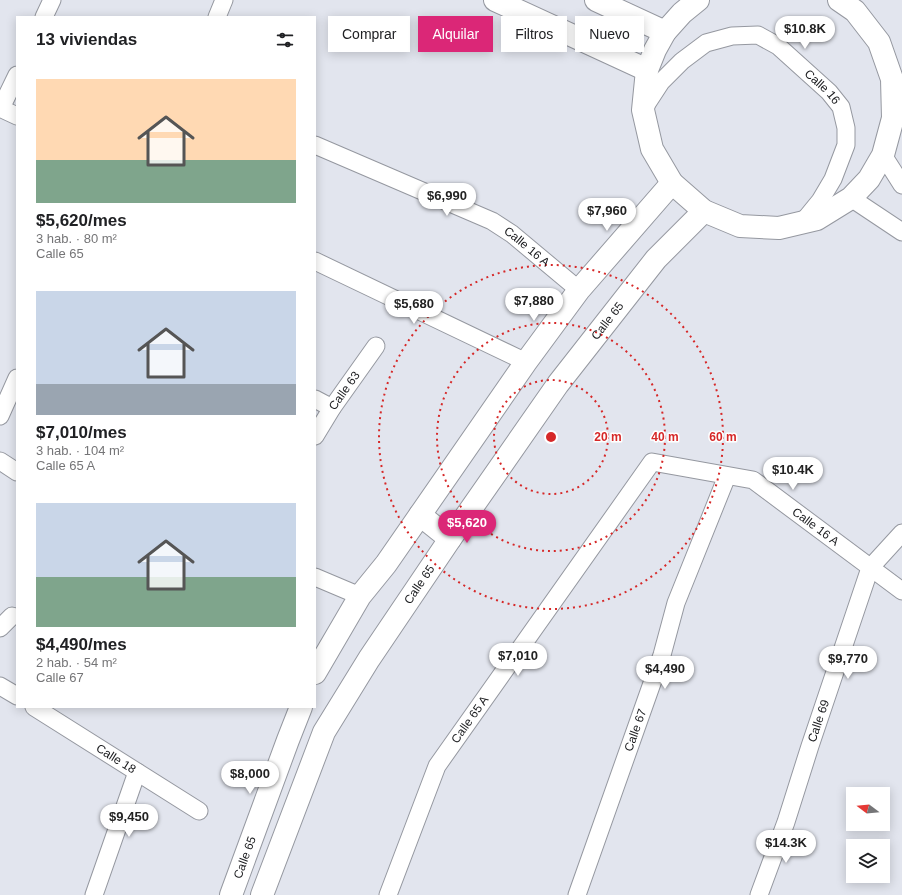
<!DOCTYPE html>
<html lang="es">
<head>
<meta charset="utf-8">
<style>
	body { margin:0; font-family:Helvetica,sans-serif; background:#f2f2f2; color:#202124; height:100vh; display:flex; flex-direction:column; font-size:15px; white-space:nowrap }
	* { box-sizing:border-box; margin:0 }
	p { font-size:13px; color:#757577 }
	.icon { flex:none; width:22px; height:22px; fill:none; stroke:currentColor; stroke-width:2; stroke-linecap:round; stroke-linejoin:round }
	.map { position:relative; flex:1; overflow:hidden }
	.drawer { position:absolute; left:16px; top:16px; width:300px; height:692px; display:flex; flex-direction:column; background:#fff; border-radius:0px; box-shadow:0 2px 10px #0003 }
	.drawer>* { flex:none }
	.guide { position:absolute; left:328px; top:16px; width:380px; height:36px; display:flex; gap:8px }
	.needle { width:26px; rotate:286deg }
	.buttons { position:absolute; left:846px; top:787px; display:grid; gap:8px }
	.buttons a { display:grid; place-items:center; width:44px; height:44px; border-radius:0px; background:#fff; box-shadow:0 2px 10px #0003; font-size:20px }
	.price { position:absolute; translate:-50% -34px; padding:0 9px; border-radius:14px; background:#fff; color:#222; font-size:13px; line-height:26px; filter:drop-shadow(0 1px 2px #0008) }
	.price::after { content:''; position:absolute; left:50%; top:24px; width:12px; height:9px; margin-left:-6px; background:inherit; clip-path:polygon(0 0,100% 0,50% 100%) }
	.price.on { background:#db2777; color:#fff }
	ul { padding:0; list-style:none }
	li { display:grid; align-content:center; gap:8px; height:212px; padding:0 20px }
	li span { display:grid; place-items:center; height:124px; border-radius:0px; color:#555 }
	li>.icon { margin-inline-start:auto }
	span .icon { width:72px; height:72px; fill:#fffc; stroke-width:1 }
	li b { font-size:17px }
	h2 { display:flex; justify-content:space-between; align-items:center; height:48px; padding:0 20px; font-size:17px }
	.chip { padding:0 14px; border-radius:0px; background:#fff; box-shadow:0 2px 10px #0003; font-size:14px; line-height:36px }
	.chip.on { background:#db2777; color:#fff }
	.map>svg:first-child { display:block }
</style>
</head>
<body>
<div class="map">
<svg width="902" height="895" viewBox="0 0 902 895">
	<rect width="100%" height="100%" fill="#e2e5ee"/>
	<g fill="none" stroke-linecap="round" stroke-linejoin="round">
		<defs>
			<g id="minor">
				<path d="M44,17l8,-17"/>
				<path d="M217,17l7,-17"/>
				<path d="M0,108l17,8"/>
				<path d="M1,108l16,-33"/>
				<path id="s1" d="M644,108l17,-26 21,-21 24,-18 26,-7 26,-1 20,11 51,46 12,15 5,21v17l-13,34 -13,22 -18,22"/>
				<path id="s2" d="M315,145l177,76 20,13 67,56"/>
				<path d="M883,155l19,30"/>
				<path d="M851,198l51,34"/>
				<path d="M315,261l211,101"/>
				<path d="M315,399l17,9"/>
				<path d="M0,416l17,-38"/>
				<path id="s3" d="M315,436l17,-28 44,-62"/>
				<path d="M0,461l17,11"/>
				<path d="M315,577l45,19"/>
				<path d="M0,628l12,-12"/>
				<path d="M0,686l17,10"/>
				<path id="s4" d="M34,707l165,104"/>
				<path d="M94,895l43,-123"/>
				<path id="s5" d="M388,895l49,-129 215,-304 101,18 149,111"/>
				<path id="s6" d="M577,895l85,-240 14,-52 51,-127"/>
				<path id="s7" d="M759,895l27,-73 24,-76 60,-178 32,-35"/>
			</g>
			<g id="secondary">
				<path d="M495,0l152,70"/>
				<path d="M596,0l69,32"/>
				<path d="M698,0l-16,13 -17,19 -10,18 -8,20 -4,40 9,39 20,34 32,28 36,15 39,2 38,-9 34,-21 18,-19 14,-24 10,-37 -1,-39 -13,-37 -24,-31 -16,-11"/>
				<path d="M420,515l30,24"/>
				<path d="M315,673l45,-77 26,-32 140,-202 53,-72 93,-107"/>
				<path id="s8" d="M231,895l57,-155 13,-33"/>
				<path id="s9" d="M262,895l62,-163 45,-73 81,-120 108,-155 98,-125 48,-48"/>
			</g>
		</defs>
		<use href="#minor" stroke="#9598a0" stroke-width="19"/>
		<use href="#secondary" stroke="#9598a0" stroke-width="24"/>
		<use href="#minor" stroke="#fff" stroke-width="17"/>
		<use href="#secondary" stroke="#fff" stroke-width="22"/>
	</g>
	<g fill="none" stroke="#d62828" stroke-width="2" stroke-dasharray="2 4">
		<circle cx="551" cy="437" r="57"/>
		<circle cx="551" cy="437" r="114"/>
		<circle cx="551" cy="437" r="172"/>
	</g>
	<g text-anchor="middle" stroke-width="3" stroke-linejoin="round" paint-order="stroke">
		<g font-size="12" fill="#191a1d" stroke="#fff">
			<text dy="4" stroke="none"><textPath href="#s1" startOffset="227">Calle 16</textPath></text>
			<text dy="4" stroke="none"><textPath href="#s2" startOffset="236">Calle 16 A</textPath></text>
			<text dy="4" stroke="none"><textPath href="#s9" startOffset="674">Calle 65</textPath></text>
			<text dy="4" stroke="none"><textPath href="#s3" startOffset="54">Calle 63</textPath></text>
			<text dy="4" stroke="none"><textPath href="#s5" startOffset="691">Calle 16 A</textPath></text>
			<text dy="4" stroke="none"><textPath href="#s9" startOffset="350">Calle 65</textPath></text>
			<text dy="4" stroke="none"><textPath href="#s5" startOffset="195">Calle 65 A</textPath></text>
			<text dy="4" stroke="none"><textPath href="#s7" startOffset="184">Calle 69</textPath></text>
			<text dy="4" stroke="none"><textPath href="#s6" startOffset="175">Calle 67</textPath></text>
			<text dy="4" stroke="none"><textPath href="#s4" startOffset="97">Calle 18</textPath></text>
			<text dy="4" stroke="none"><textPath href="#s8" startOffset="40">Calle 65</textPath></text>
		</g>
	</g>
	<circle cx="551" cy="437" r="6" fill="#d62828" stroke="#fff" stroke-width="2"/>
	<g font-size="12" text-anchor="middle" font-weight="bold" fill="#d62828" stroke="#fff" stroke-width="3" stroke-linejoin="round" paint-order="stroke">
		<text x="608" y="441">20 m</text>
		<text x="665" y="441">40 m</text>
		<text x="723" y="441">60 m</text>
	</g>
</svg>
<div class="buttons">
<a><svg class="needle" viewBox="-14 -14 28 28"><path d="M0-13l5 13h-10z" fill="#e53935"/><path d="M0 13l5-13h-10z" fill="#757577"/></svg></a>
<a><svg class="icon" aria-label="layers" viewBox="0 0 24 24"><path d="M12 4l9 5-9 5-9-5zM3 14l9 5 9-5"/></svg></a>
</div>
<b class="price" style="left:805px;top:50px">$10.8K</b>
<b class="price" style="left:447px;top:217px">$6,990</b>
<b class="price" style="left:607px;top:232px">$7,960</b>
<b class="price" style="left:534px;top:322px">$7,880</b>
<b class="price" style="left:414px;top:325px">$5,680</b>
<b class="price" style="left:793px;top:491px">$10.4K</b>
<b class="price on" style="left:467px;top:544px">$5,620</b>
<b class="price" style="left:518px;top:677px">$7,010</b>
<b class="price" style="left:848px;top:680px">$9,770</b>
<b class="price" style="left:665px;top:690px">$4,490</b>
<b class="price" style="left:250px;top:795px">$8,000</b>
<b class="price" style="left:129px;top:838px">$9,450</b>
<b class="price" style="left:786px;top:864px">$14.3K</b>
<div class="guide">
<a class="chip">Comprar</a>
<a class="chip on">Alquilar</a>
<a class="chip">Filtros</a>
<a class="chip">Nuevo</a>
</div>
<section class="drawer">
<h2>13 viviendas<svg class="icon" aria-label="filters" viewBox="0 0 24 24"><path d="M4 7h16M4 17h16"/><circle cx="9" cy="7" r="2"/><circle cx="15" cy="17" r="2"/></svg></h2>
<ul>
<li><span style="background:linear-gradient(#ffd9b3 65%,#7fa58c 0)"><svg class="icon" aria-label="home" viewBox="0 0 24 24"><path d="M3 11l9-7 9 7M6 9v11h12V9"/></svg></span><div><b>$5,620/mes</b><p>3 hab. · 80 m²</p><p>Calle 65</p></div></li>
<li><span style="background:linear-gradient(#c9d6e8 75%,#9aa5b1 0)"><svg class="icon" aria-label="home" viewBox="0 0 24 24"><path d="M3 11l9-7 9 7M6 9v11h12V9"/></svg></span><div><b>$7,010/mes</b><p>3 hab. · 104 m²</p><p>Calle 65 A</p></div></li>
<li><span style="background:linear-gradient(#c9d6e8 60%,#7fa58c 0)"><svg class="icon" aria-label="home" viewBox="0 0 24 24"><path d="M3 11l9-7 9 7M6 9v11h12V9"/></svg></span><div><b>$4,490/mes</b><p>2 hab. · 54 m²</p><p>Calle 67</p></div></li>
</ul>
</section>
</div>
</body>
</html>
